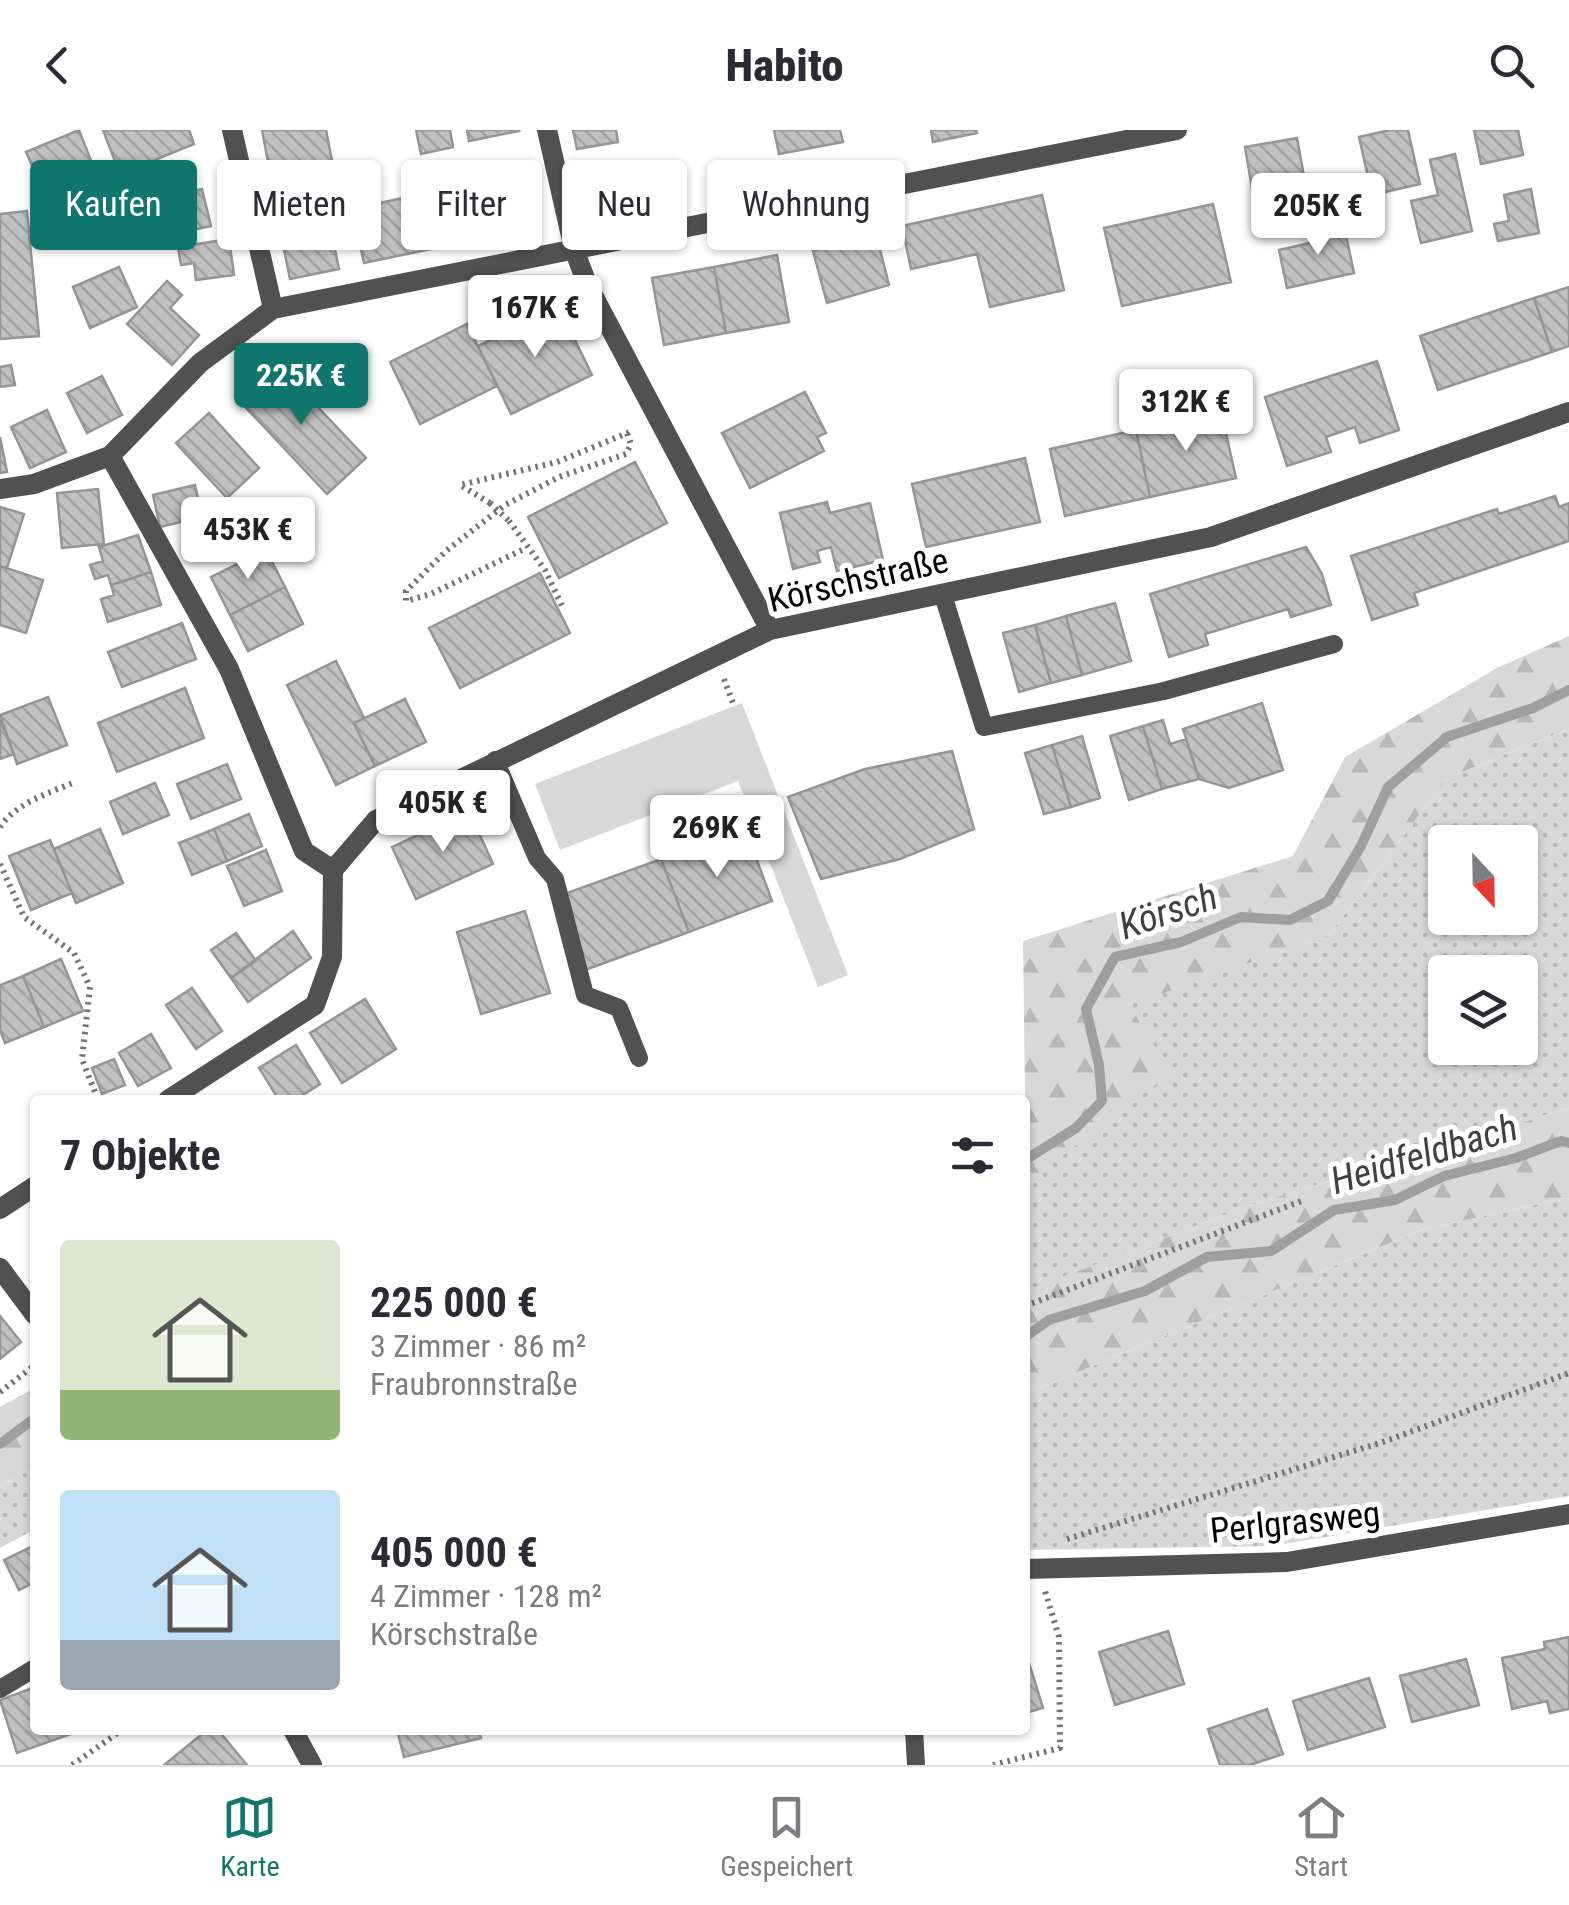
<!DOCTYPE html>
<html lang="de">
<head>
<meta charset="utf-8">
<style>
	body { margin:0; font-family:"Roboto Condensed",sans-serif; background:#f2f2f3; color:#2b2b33; height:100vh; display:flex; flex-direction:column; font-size:38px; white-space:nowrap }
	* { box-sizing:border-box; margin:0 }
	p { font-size:32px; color:#7c7c81 }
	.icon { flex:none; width:55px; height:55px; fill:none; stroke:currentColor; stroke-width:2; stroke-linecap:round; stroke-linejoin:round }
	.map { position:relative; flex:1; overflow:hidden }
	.side { position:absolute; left:30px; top:965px; width:1000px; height:640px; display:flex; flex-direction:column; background:#fff; border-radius:10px; box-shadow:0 2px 8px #0004 }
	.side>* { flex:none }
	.guide { position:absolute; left:30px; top:30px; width:1000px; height:90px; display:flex; gap:20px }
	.needle { width:65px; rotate:158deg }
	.controls { position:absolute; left:1428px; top:695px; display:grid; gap:20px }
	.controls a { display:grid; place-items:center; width:110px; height:110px; border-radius:10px; background:#fff; box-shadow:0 2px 8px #0004; font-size:50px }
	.price { position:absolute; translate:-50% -85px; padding:0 22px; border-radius:10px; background:#fff; color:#222; font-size:32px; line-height:65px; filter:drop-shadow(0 2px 5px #0008) }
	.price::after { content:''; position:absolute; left:50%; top:60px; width:30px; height:22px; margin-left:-15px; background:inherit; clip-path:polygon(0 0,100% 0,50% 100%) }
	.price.current { background:#0f766e; color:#fff }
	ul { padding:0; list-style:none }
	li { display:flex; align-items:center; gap:30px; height:250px; padding:0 30px }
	li span { display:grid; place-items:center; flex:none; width:280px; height:200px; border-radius:10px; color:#555 }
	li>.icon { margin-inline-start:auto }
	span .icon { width:120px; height:120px; fill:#fffc; stroke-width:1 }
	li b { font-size:42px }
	h2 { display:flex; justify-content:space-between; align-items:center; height:120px; padding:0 30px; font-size:42px }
	.tag { padding:0 35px; border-radius:10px; background:#fff; box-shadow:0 2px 8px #0004; font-size:35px; line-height:90px }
	.tag.current { background:#0f766e; color:#fff }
	header { display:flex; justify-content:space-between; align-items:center; height:130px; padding:0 30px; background:#fff; font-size:45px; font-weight:800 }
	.dock { display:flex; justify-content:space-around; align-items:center; height:140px; border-top:2px solid #e1e1e2; background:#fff; font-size:28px; color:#7c7c81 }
	.dock a { display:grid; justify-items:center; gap:5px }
	.dock .current { color:#0f766e }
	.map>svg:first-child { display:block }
</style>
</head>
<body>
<header><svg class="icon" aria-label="back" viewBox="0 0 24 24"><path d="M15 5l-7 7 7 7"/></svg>Habito<svg class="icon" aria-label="search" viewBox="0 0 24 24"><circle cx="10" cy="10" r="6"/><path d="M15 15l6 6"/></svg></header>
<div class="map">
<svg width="1569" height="1635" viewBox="0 0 1569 1635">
	<defs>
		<pattern id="grass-dots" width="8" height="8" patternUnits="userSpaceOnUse" patternTransform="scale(2.5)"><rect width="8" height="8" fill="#d8d8d8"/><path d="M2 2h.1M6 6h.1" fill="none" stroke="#b8b8b8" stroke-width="1.8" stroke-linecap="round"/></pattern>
		<pattern id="forest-firs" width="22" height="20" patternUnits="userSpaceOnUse" patternTransform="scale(2.5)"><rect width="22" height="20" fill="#d8d8d8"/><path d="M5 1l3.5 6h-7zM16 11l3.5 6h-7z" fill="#b8b8b8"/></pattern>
		<pattern id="building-back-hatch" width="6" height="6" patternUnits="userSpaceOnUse" patternTransform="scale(2.5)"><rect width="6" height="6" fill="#c0c0c0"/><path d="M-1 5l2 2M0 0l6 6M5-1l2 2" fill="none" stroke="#a3a3a3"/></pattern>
	</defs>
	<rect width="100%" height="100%" fill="#fff"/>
	<path fill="url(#grass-dots)" fill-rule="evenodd" d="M1569,599v379l-321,98 -223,86v-113l13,-5 31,-26 59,-143 201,-70 118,-157zM1445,712h75v76h-75zM1445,842h75v76h-75z
		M1565,1068l4,2v296l-297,50 -247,4v-156l396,-164z
		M35,1335v64l-35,19v-61z"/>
	<path fill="url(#forest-firs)" d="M1569,506v93l-122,49 -118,157 -200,70 42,68 -133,101 -13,5v-79h-6l6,-4 -2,-155 270,-85 52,-99 152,-89z
		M1569,978v92l-4,-2 -144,32 -396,164 2,-103 221,-85z
		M35,1258v77l-35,22v-80z"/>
	<path fill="#d8d8d8" d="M742,573l106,272 -30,12 -80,-206 -178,69 -25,-66z"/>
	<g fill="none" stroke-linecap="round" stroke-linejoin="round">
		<path stroke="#9f9f9f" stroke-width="10" d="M1025,1030l51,-32 26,-27 -3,-36 -13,-56 29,-52 66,-15 60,-25 49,3 38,-19 33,-55 27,-59 59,-50 86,-29 36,-18
			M1025,1207l24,-17 96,-29 62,-34 64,-6 63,-41 61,-10 49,-24 72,-18 45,-17 8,2
			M0,1314l35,-26"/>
	</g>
	<path fill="url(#building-back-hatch)" stroke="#959595" stroke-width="2.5" d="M79,0l18,46 -51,22 -20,-46z
		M103,0h86l5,14 -74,30z
		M262,0h64l9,46 -62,12z
		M416,0h34l3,17 -32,7z
		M467,0h51l1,1 -50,10z
		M573,0h43l2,12 -41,7z
		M774,0h66l3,12 -64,12z
		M931,0h45l1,3 -44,9z
		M1390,0h18l12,54 -48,11 -13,-58z
		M1474,0h44l5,25 -42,9z
		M1297,8l13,71 -53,9 -12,-71z
		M1455,24l17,77 -51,12 -10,-42 27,-6 -8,-35z
		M527,33l12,66 -53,9 -12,-66z
		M627,34l8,43 -46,10 -8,-43z
		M133,51l20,44 -41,18 -20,-44z
		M449,58l11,55 -96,20 -12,-54z
		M202,59l9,37 -42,9 -8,-36z
		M1531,59l8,44 -41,8 -4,-17 15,-3 -5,-26z
		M1042,65l22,95 -74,17 -13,-53 -66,15 -9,-43z
		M1213,74l18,78 -109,24 -18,-78z
		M27,81l12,125 -39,3v-125z
		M1343,91l11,52 -67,15 -8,-38 44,-10 -3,-14z
		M330,95l9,44 -49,10 -9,-44z
		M876,104l13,51 -62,18 -14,-52z
		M229,109l5,36 -38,5 -2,-17 -13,2 -3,-18z
		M777,125l12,67 -63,11 -12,-66z
		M119,137l18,40 -47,21 -17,-41z
		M714,137l12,66 -62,12 -12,-67z
		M167,151l15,14 -12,13 29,27 -27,30 -45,-41z
		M1569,157v59l-17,6 -18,-54z
		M1534,168l18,54 -114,38 -18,-54z
		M559,177l33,68 -81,39 -33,-68z
		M467,194l30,62 -77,38 -30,-62z
		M274,231l92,97 -39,36 -91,-97z
		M1377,231l22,69 -39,13 -5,-16 -29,10 5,15 -44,14 -22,-69z
		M11,235l4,20 -15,2v-20z
		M102,246l20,39 -35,18 -20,-40z
		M805,262l21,41 -9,4 7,14 -74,37 -28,-55z
		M47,280l19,42 -36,16 -19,-41z
		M1221,281l15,67 -86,19 -14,-67z
		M209,283l50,55 -32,30 -51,-55z
		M1136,300l14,67 -85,19 -15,-67z
		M0,307l7,35 -7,1z
		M1025,328l15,64 -114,25 -14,-63z
		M635,332l32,61 -108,55 -31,-61z
		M195,355l7,32 -42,10 -7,-32z
		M98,359l6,55 -42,4 -5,-55z
		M1555,366l4,11 10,-4v38l-155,52 4,12 -46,15 -21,-64 146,-47 2,5z
		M827,372l3,11 40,-10 13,57 -46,11 -6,-24 -14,4 3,11 -27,7 -13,-56z
		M0,377l24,7 -17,54 -7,-2z
		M138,405l13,37 -40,13 -3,-10 -13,4 -5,-14 13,-4 -4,-14z
		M1306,417l16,27 9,31 -40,12 -3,-8 -83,25 3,11 -39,12 -19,-63z
		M266,420l19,37 -55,28 -19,-38z
		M0,436l43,14 -17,53 -26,-8z
		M151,442l10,33 -53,17 -7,-23 13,-4 -3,-10z
		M540,443l30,60 -110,55 -31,-60z
		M285,457l18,37 -55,27 -18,-36z
		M1115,473l16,58 -49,14 -16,-59z
		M1066,486l16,59 -31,8 -16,-58z
		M182,493l14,36 -74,28 -14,-35z
		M1035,495l16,58 -32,9 -16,-59z
		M336,531l28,57 -10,5 21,43 -39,19 -49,-100z
		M185,558l19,50 -87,34 -19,-49z
		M48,567l19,48 -50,19 -17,-49z
		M405,569l21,43 -51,24 -21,-43z
		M1262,573l21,67 -54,18 -30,-9 -16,-50z
		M0,590l14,34 -14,5z
		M1163,590l7,24 16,-5 13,40 -37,10 -19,-63z
		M1143,596l19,63 -33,11 -19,-64z
		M1082,606l18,62 -29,9 -19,-62z
		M1052,615l19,62 -27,7 -19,-61z
		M952,621l22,78 -74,30 -79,20 -33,-82 77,-28z
		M227,634l14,35 -50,20 -14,-35z
		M155,653l14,32 -46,19 -13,-32z
		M469,681l24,53 -77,35 -24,-52z
		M249,684l13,32 -35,15 -13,-32z
		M745,698l27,73 -83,31 -28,-73z
		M100,699l23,54 -47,20 -22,-54z
		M214,699l13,32 -35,14 -13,-32z
		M50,710l22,53 -41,17 -22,-54z
		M266,720l16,41 -38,15 -17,-40z
		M661,729l28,73 -104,38 -18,-77z
		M525,781l25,82 -69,21 -24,-82z
		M293,801l18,27 -63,44 -17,-24z
		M236,803l20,28 -25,17 -20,-28z
		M61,829l22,52 -39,16 -21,-51z
		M23,846l21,51 -39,16 -5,-13v-45z
		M192,858l30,43 -26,18 -30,-44z
		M365,869l31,50 -54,34 -32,-50z
		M151,904l20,34 -33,18 -19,-33z
		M296,915l24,39 -25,16h-16l-20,-32z
		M114,929l11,26 -23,9 -10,-26z
		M0,1186l21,26 -21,17z
		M35,1415v37l-16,8 -15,-30z
		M1168,1501l16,53 -69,21 -16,-53z
		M1569,1507v72l-19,4 -3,-12 -35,8 -10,-51 43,-9 -1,-7z
		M1025,1520l18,58 -18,5z
		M1466,1529l13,46 -67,17 -12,-46z
		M1369,1548l16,49 -77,23 -15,-49z
		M35,1557v43h47l-65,23 -17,-53z
		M1267,1579l16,45 -33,11h-30l-12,-36z
		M207,1600h11l29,35h-83z
		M397,1600h82l2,8 -77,19z"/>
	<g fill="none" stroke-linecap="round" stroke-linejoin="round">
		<path stroke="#737373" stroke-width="6" stroke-dasharray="2.5 5" stroke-linecap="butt" d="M490,373l-30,-18 97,-23 73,-30
			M509,391l36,49 18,38
			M522,420l-91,44 -25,7v-10l40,-40 59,-46 54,-28 67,-23 5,-10 -4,-11
			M724,549l10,27
			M0,697c16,-24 49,-34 75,-45
			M0,734l24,53 50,36 16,34 -8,72 16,41
			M1025,1176l279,-106
			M0,1262l35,-27
			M1067,1409l316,-97 186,-69
			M72,1635l50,-35
			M993,1635l67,-17 -1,-111 -14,-46"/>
		<path stroke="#515151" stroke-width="18" d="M943,465l41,132 180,-36 170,-47
			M495,630l42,98 18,21 30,116 34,13 20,50
			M0,1559l35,-21
			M914,1600l2,35"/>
		<path stroke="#515151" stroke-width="20" d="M232,0l41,179
			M547,0l27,119 13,35 183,346
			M110,326l119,213 75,182 29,19
			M0,359l34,-5 76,-28 90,-93 73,-54 904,-179
			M168,970l147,-95 17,-48 1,-87 43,-50 394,-190 441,-93 358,-125
			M0,1079l35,-23
			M0,1138l35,47
			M1025,1439l262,-7 282,-48
			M293,1600l19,35"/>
		<path stroke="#737373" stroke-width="6" stroke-dasharray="2.5 5" stroke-linecap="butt" d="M490,373l19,18"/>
	</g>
	<g text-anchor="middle" stroke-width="10" stroke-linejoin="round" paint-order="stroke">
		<g font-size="35" fill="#000" stroke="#fff">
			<text transform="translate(858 450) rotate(-13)" y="12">Körschstraße</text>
			<text transform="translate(1295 1392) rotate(-6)" y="12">Perlgrasweg</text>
		</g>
		<g font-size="38" font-style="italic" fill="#404040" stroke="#fff">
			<text transform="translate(1168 781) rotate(-19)" y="13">Körsch</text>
			<text transform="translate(1424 1024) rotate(-17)" y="13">Heidfeldbach</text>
		</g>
	</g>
</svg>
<div class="controls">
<a><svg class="needle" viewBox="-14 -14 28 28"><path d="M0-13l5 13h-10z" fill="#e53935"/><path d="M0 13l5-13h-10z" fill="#7c7c81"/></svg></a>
<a><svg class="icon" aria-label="layers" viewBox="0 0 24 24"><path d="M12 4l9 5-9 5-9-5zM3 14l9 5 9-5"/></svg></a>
</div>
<b class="price" style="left:1318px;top:128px">205K €</b>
<b class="price" style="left:535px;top:230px">167K €</b>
<b class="price current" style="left:301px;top:298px">225K €</b>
<b class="price" style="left:1186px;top:324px">312K €</b>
<b class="price" style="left:248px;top:452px">453K €</b>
<b class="price" style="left:443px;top:725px">405K €</b>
<b class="price" style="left:717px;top:750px">269K €</b>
<div class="guide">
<a class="tag current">Kaufen</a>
<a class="tag">Mieten</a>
<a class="tag">Filter</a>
<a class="tag">Neu</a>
<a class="tag">Wohnung</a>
</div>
<section class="side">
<h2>7 Objekte<svg class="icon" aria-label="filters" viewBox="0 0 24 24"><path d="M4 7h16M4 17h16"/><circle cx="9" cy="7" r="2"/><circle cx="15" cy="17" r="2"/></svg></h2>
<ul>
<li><span style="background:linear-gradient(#dfe7d0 75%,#8fb573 0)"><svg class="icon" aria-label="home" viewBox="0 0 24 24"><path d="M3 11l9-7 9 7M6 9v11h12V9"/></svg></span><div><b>225 000 €</b><p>3 Zimmer · 86 m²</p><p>Fraubronnstraße</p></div></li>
<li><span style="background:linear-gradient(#bfe0f5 75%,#9aa5b1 0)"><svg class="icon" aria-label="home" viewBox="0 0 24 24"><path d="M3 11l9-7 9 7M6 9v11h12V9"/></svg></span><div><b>405 000 €</b><p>4 Zimmer · 128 m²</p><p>Körschstraße</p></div></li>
</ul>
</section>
</div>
<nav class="dock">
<a class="current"><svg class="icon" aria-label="map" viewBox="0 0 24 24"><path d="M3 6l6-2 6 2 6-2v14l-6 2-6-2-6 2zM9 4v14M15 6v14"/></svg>Karte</a>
<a><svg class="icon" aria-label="saved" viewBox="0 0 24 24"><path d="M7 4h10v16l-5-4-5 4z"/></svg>Gespeichert</a>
<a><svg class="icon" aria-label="home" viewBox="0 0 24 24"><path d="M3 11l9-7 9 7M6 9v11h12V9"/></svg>Start</a>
</nav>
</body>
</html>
